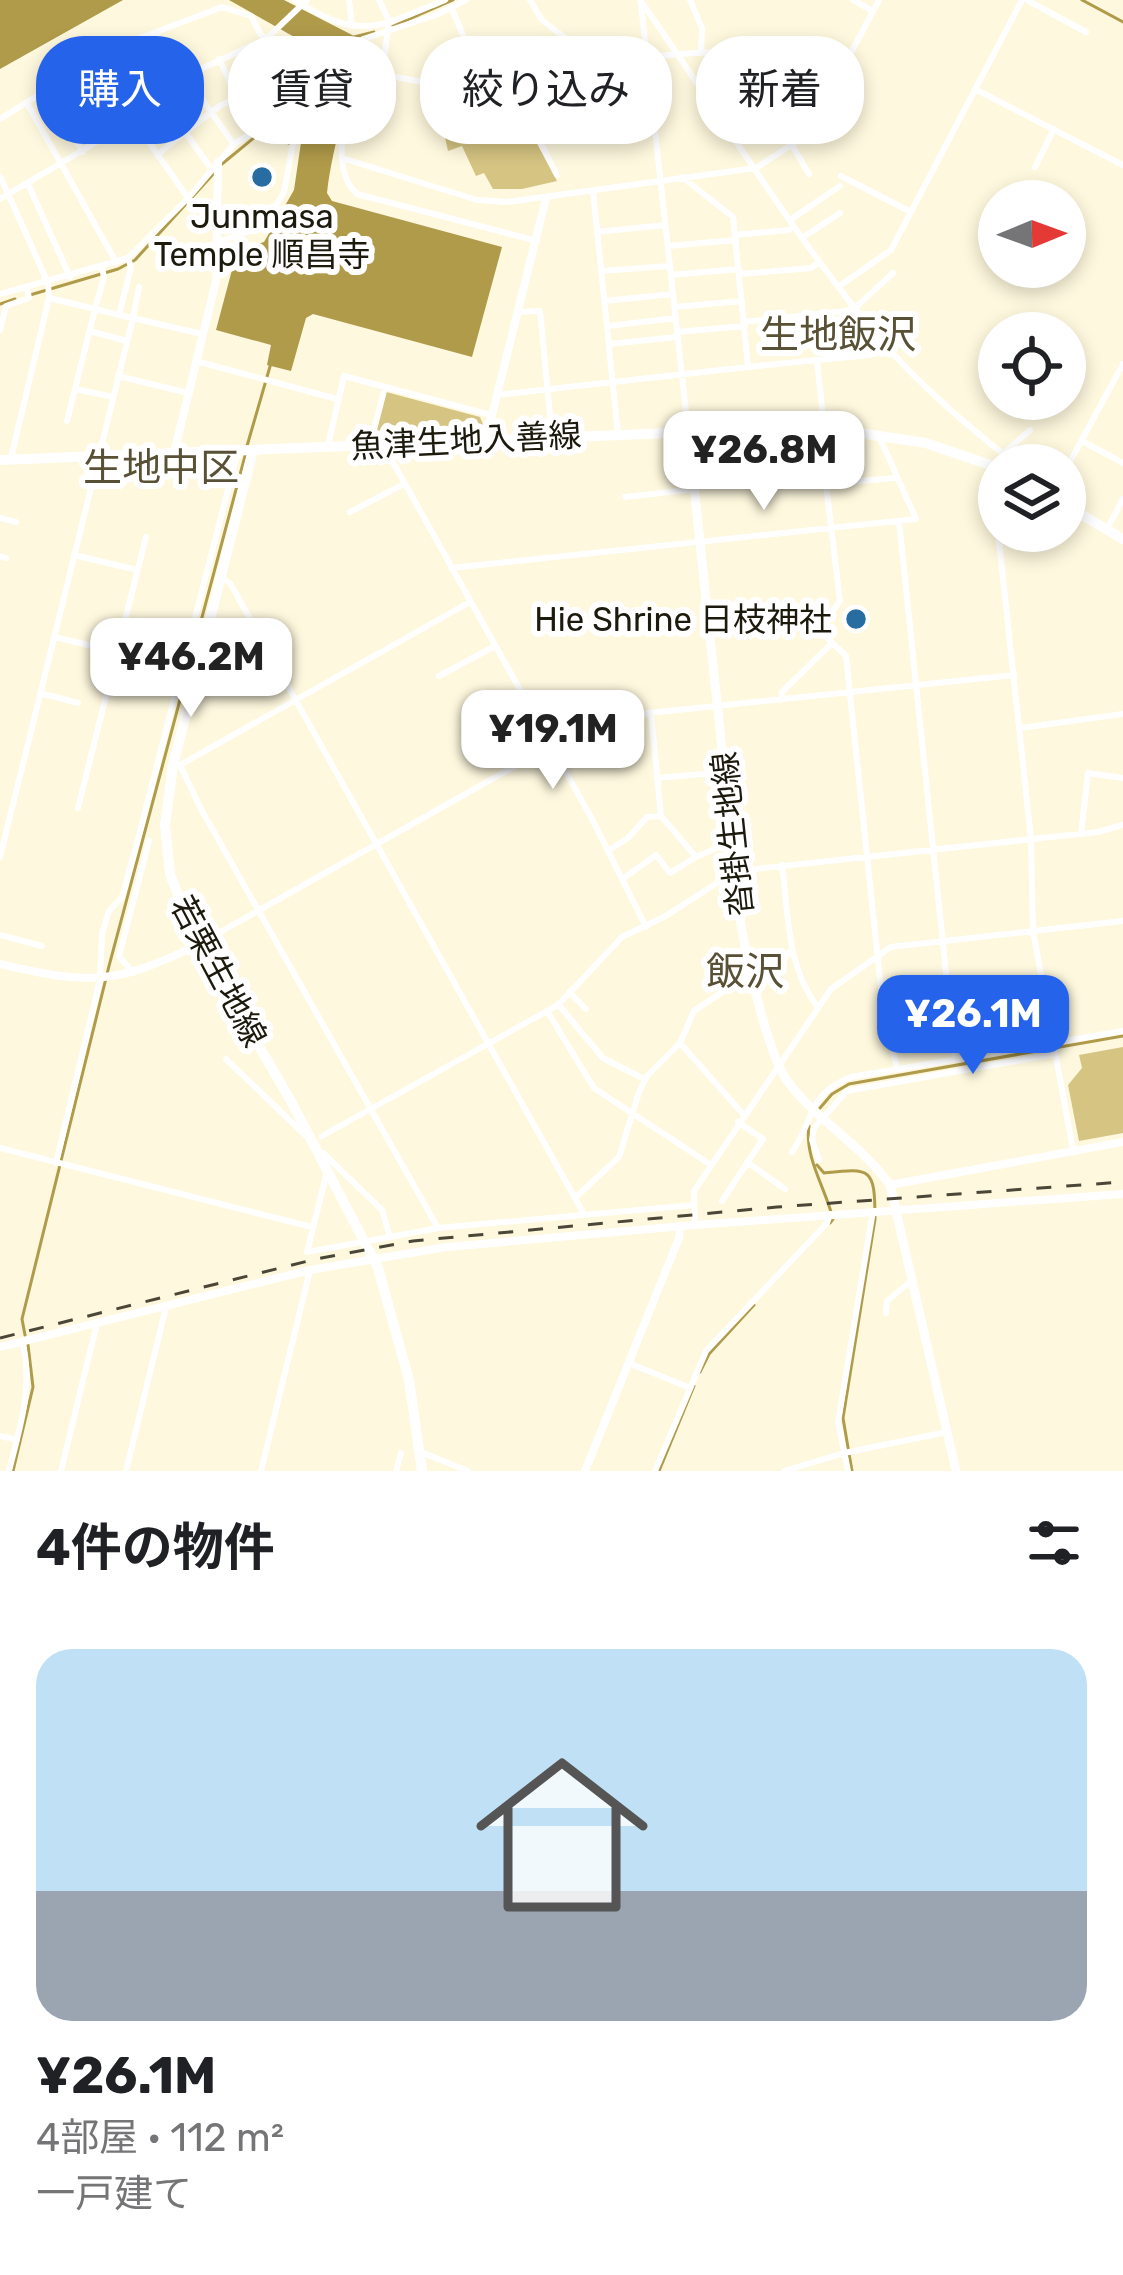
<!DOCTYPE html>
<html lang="ja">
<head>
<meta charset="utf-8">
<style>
	body { margin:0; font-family:Rubik,"Noto Sans JP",sans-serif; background:#f2f2f2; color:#202124; height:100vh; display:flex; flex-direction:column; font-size:45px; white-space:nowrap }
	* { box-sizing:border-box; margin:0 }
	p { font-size:39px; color:#757577 }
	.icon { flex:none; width:66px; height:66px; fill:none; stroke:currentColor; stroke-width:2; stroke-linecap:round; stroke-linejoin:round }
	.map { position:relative; height:1471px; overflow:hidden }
	.side { display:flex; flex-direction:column; background:#fff; flex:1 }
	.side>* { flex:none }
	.hud { position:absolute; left:36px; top:36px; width:1053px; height:108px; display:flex; gap:24px }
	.needle { width:78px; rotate:89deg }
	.tools { position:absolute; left:978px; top:180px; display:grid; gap:24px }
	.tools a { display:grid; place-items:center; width:108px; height:108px; border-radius:50%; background:#fff; box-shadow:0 6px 18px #0003; font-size:60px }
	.price { position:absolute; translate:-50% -102px; padding:0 27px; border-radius:24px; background:#fff; color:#222; font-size:39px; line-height:78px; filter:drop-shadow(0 3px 6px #0008) }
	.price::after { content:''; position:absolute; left:50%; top:72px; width:36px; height:27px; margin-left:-18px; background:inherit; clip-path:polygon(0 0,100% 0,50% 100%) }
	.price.on { background:#2563eb; color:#fff }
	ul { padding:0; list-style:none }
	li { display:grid; align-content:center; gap:24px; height:636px; padding:0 36px }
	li+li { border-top:3px solid #e0e0e0 }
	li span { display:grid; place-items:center; height:372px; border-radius:36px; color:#555 }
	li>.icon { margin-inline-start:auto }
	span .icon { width:216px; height:216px; fill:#fffc; stroke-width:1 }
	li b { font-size:51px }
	h2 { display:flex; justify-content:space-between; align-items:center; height:144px; padding:0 36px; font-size:51px }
	.tag { padding:0 42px; border-radius:48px; background:#fff; box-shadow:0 6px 18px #0003; font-size:42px; line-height:108px }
	.tag.on { background:#2563eb; color:#fff }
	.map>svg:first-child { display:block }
</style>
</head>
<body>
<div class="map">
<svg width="1123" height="1471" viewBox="0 0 1123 1471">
	<rect width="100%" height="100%" fill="#fef8de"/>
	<path fill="#d5c482" d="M481,67l16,2 60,112 -35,8h-29l-9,-16 -8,3 -14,-30 -14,5 -14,-63z
		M386,392l94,25 4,10 -7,8 -103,5z
		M1123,1047v86l-44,8 -11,-56 14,-17 -3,-13z"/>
	<path fill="#b09b4a" d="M0,0h123l-123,69z
		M229,0h55l76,39c-8,52 -27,101 -33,154l5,8 170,46 -30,110 -159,-43 -7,4 -15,53 -24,-6 4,-20 -55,-15 21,-79 27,-9 30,-52 9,-61 19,-62 -1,-10 -9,-10z"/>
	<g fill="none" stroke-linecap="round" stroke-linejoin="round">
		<path stroke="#b09b4a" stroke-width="3" d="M1082,0l41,22
			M389,28l64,-28
			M354,37l20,-5
			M222,164l39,-32 28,11
			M30,295l88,-26 17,-9 81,-89
			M0,304l15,-5
			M247,446l24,-83
			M820,1108l12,-14 17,-10 274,-48
			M809,1126c-5,31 17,63 24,93l-3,4
			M817,1165l7,8c47,-5 51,-6 51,46l-32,199 9,53
			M25,1335l-3,-16 87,-353 136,-510
			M700,1372l9,-18 45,-49
			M13,1471l20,-84 -5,-42
			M659,1471l35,-85"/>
		<path stroke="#fff" stroke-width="6" d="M295,0c65,41 82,28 150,0
			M349,0l3,26
			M379,0l10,21 -7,53
			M466,0l-30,15 -73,24c-6,41 -41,124 -6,155l180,47
			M530,0l12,20 54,42
			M640,0c80,113 151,234 241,340 39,46 88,87 136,125
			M690,0l12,28 -1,24
			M853,0l20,11
			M1027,0l59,32
			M641,4l47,426
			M452,9l22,52
			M155,33l78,110
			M133,41l35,51
			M114,48l38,56
			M494,52l63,123
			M91,59l97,139
			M219,59l35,72
			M358,70l70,13 86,-39 45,24 119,-14 112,-6
			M67,76l41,60
			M975,89l148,76
			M45,91l38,61
			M160,98l25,34 36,-27 41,-17
			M27,103l89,159
			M0,119l114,-71 108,-41 29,9 10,19 43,26 7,8 1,12 -18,58 -10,53 -20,34 -46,16
			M261,127l30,-21 13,-4
			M793,147l16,27
			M157,155l28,-23 27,38
			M342,158l135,42 30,2 249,-34 52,-34 71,-134
			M1035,167l19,-38
			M0,176l48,107 1,15 46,11 -20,80 38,8
			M841,176l70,36
			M682,177l51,40 15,150 69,-7 7,67
			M28,184l42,93
			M593,191l25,243
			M0,199l132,-78 71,-53 63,-29 41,-39
			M790,220l50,-34
			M597,232l68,-7
			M735,235l54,-5 4,-4
			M802,238l38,-25
			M668,246l68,-6
			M102,268l2,9 -9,32 24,6
			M601,271l68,-5
			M740,274l71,-6 7,-5
			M671,275l68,-6
			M139,287l-6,31 69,16
			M838,287l53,-37 131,-250
			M0,294l128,-36 60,-60 46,-54 27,-17 33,12
			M605,301l68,-7
			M675,307l67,-6
			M855,308l38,-35
			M519,312l21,-1 12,125
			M744,322l102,-11 7,-4
			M608,326l68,-8
			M0,330l6,-24 23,-8 -2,-10
			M90,331l37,10
			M677,332l68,-6
			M609,344l68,-7
			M817,360l54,-5 12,-12
			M196,361l141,38
			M118,376l70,17
			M496,395l252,-28
			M67,421l8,-32
			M819,427l21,174 -21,29 27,26 37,352 14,61
			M1082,441l41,22
			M328,445l16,-69 147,39
			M370,445l15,-58
			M384,446l207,371 55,110
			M1003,454l27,-24
			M11,458l38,-160
			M991,467l40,372 2,92 40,219
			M1065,471l58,-107
			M826,484l68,-6
			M625,497l71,-8
			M350,512l54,-28
			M0,518l16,4
			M899,521l56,538
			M1108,527l15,-28
			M74,555l63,15
			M0,556l6,2
			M451,568l465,-49 -38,-85
			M223,579l7,4 354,631
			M708,607l42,-4
			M54,637l129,30
			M439,676l56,-30
			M40,693l38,10
			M781,700l1,-8 49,-48
			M651,713l10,103 35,41 37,-16
			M1020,728l103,-14
			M483,762l58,-33
			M180,765l21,44 237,419
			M180,765l290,-163
			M657,778l68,-6
			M78,808l68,-271
			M1081,834l7,-61 35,5
			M609,850l19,-12 19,-21 14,-1
			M0,857l133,-539 -14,-3 12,-48 -3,-9
			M782,865c7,53 4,99 36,143
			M624,878l32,-23 14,18 26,-16
			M0,935l42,11
			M199,944l352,-198 31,-26 432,-45
			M750,969l35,-11 7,-9
			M133,973l-14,-17 30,-115
			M569,992l17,17
			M558,1004l45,54 41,21
			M547,1011l47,77 117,77
			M680,1043l63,71
			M226,1059l79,76
			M322,1136l236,-131 64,-68 42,-20 72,-46 362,-39 25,-7
			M0,1148l312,79
			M792,1152c23,-33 15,-58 59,-75l272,-46
			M323,1153l59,57 8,27 48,-9 256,-23
			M819,1160l-7,-20 2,-12 33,-37 208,-37
			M747,1162l38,27
			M56,1163l44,-183 2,-47 7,-22 13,-14 16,-58 100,-388
			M326,1175l-19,77 83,-15
			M575,1198l44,-41 20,-65 8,-16 33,-33 14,-32 57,-38
			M722,1201l41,-62 -25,-17
			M695,1225l-1,-34 137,-202 60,-42 232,-26
			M886,1313l1,-12 25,-21
			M629,1363l61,25
			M0,1436l17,4
			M421,1452l47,19
			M9,1471c11,-45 25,-85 13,-130
			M61,1471l36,-148
			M126,1471l40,-164
			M261,1471l49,-201
			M396,1471l5,-18
			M655,1471l51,-120 121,-128 3,-9
			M784,1471l60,-18 103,-21
			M848,1471l-10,-49 35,-211"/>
		<path stroke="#fff" stroke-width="8" d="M486,439l60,-241
			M174,453l42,-172 2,-119
			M0,964c89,21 116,21 199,-20
			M890,1185l233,-43
			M0,1347l310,-77 137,-23 248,-22 428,-31
			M585,1471l94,-233 1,-12"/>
		<path stroke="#fff" stroke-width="9" d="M688,430l52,489c6,36 27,132 46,160 28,40 75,65 104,106l66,286"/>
		<path stroke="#fff" stroke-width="10" d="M253,450l-80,315 -8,60 5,49 20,53 102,176 86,165 31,112 13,91
			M0,460l819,-33 107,16 73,25
			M1065,505l58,34"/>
		<path stroke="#4b4738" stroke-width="3" stroke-dasharray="15 15" stroke-linecap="butt" d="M0,1338l316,-79 97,-18 364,-34 346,-25"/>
	</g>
	<g fill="#286da2" stroke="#fff" stroke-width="4.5">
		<circle cx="262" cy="177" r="12"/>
		<circle cx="856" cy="619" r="12"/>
	</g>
	<g text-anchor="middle" stroke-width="12" stroke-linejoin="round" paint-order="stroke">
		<g font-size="33" fill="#1c190d" stroke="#fff">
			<text x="262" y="228">Junmasa<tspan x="262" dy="38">Temple 順昌寺</tspan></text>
			<text x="832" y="631" text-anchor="end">Hie Shrine 日枝神社</text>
		</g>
		<g font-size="33" fill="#1c190d" stroke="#fff">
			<text transform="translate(466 440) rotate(-3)" y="12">魚津生地入善線</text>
			<text transform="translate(732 834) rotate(-96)" y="12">沓掛生地線</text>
			<text transform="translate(219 971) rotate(62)" y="12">若栗生地線</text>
		</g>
		<g font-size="39" fill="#585135" stroke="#fff">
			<text x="838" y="348">生地飯沢</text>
			<text x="161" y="481">生地中区</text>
			<text x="745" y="985">飯沢</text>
		</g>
	</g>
</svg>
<div class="tools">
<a><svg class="needle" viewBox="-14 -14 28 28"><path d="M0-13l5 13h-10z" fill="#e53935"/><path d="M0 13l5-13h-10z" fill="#757577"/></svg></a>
<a><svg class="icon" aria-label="locate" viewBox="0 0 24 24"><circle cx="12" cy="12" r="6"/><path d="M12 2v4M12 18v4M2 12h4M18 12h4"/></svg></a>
<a><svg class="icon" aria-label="layers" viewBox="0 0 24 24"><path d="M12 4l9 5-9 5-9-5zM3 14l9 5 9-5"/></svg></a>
</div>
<b class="price" style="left:764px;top:513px">¥26.8M</b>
<b class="price" style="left:191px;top:720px">¥46.2M</b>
<b class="price" style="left:553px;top:792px">¥19.1M</b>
<b class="price on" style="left:973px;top:1077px">¥26.1M</b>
<div class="hud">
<a class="tag on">購入</a>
<a class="tag">賃貸</a>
<a class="tag">絞り込み</a>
<a class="tag">新着</a>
</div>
</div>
<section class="side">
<h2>4件の物件<svg class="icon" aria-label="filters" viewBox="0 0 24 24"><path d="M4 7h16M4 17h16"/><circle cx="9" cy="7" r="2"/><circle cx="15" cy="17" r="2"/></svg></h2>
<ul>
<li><span style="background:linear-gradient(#bfe0f5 65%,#9aa5b1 0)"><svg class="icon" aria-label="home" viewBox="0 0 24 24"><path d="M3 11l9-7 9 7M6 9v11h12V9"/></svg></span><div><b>¥26.1M</b><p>4部屋 · 112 m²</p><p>一戸建て</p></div></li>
</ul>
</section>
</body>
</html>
